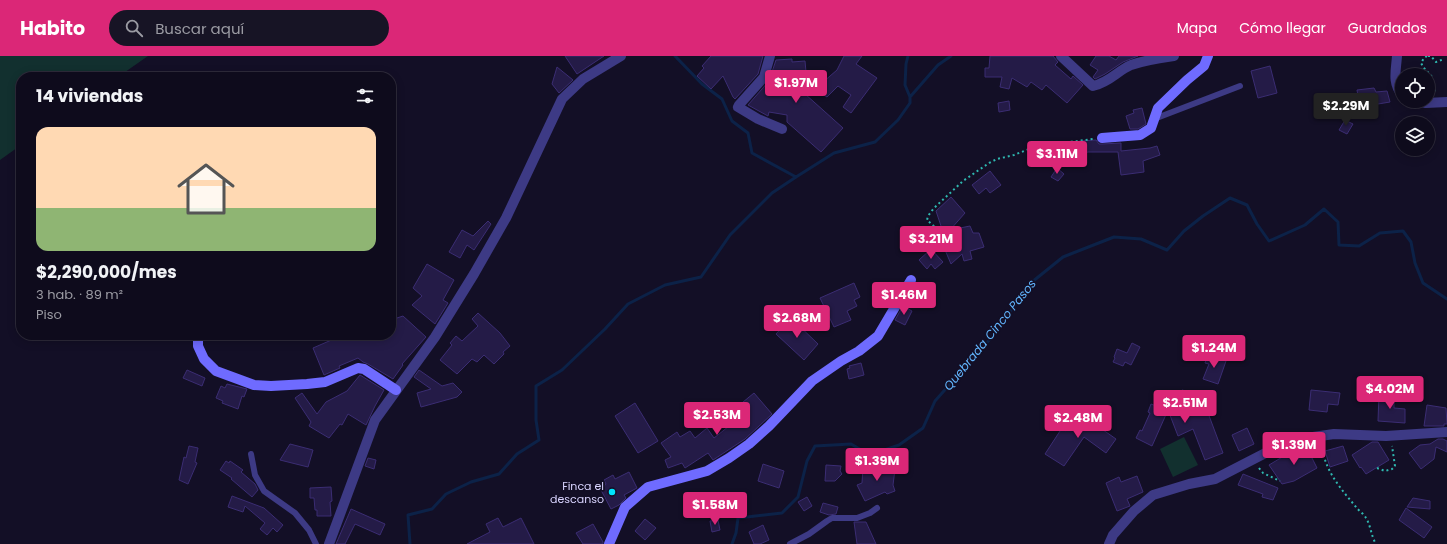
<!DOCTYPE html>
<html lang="es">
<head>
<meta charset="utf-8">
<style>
	body { margin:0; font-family:Poppins,sans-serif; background:#171425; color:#f1f3f6; height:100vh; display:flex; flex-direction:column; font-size:15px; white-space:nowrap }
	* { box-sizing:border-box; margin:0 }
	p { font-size:13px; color:#9b9ba3 }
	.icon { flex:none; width:22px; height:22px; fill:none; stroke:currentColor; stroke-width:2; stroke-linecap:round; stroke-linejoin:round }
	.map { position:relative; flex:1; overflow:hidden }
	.details { position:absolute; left:16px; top:16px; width:380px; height:268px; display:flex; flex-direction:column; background:#0e0b1c; border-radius:16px; box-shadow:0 2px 10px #0003,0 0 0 1px #2e2b3b }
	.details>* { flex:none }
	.controls { position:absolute; left:1395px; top:12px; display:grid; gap:8px }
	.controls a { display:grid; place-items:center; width:40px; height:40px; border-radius:50%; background:#0e0b1c; box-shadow:0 2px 10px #0003,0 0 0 1px #2e2b3b; font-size:20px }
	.price { position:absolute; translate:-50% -34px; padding:0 9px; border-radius:4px; background:#db2777; color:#fff; font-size:13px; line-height:26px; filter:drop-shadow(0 1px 2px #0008) }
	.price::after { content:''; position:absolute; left:50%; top:24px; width:12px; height:9px; margin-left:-6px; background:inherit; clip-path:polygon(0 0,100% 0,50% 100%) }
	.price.active { background:#222; color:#fff }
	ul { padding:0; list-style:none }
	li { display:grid; align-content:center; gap:8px; height:212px; padding:0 20px }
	li span { display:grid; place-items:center; height:124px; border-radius:12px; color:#555 }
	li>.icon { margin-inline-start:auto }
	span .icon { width:72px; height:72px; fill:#fffc; stroke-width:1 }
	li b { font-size:17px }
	h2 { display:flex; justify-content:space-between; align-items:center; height:48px; padding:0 20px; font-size:17px }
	header { display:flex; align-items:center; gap:24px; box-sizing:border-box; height:56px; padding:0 20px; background:#db2777; color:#fff }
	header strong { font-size:19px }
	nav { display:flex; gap:22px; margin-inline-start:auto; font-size:14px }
	.search { width:280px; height:36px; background:#171425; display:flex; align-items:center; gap:10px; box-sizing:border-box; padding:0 14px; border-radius:22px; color:#9b9ba3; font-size:15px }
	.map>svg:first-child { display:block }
</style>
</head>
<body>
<header>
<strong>Habito</strong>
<div class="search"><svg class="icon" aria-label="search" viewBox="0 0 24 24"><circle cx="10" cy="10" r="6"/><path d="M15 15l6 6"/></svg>Buscar aquí</div>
<nav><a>Mapa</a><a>Cómo llegar</a><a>Guardados</a></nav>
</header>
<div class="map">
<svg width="1447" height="488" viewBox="0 0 1447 488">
	<rect width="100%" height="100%" fill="#130f26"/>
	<path fill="#12302f" d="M0,0h148l-30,21h-97v68l-21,15z
		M1184,381l14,28 -25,12 -13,-28z"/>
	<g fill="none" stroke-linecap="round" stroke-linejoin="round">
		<path stroke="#0c2248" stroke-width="3" d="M675,0l27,28 20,15 10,22 16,12 4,20 44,24
			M910,41l28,-32 13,-9
			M410,488l-2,-29 24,-6 14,-15 25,-12 28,-8 18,-20 22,-14 -3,-20v-34l26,-16 43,-41 23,-25 37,-19 36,-8 29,-42 42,-42 24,-16 38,-24 41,-11 23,-22 12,-17v-6l-5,-12 1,-21 2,-8
			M732,488l4,-11 2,-15 44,-5 16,-16 9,-36 8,-15 36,-2 19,11 29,-10 24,-17 12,-27 56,-63 41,-56 31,-25 51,-20 27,2 26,11 17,-19 19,-15 27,-18 17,7 10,19 12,17 36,-16 19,-16 14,13 1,23 20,1 21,-13 23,-2 8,11 4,21 8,20 24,16"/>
	</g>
	<path fill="#241b47" stroke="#3b2d73" d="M565,0h39l-27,18z
		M711,0h52l-5,18 -23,25 -2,-2 -10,-21 -12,13 -14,-13 7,-8 -2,-2z
		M844,0h18l-6,8 21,14 -26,35 -8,-6 8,-12 -13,-9 -11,11 -12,-8 22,-19z
		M990,0h63l5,6 -3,3 16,14 2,-3 10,9 -16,18 -21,-18 -4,5 -11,-8 -4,5 -15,-9 -3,11 -9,-2 2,-10h-17v-9h4z
		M1096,0h13l7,4 3,-4h19l-15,6 -18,12 -10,5 -2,-2 5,-7 -8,-5z
		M792,3v3l13,-1 2,22 -7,-4 -5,6 48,43 -22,24 -34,-30v-7l-18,-3 -1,4 -20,-11 21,-24 7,-21z
		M1270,10l7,27 -19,5 -7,-27z
		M557,11l16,13 -14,13 -7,-9z
		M1374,32l2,4 11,-1 3,11 -12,2v-1l-18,4 -3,-17z
		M1009,45l1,9 -11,2 -1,-9z
		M1142,52l4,16 -8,5h-8l-4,-13 8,-3 -1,-3z
		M1345,64l8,4 -6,10 -8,-4z
		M1096,84l3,4h3l19,-1v8l29,-3 7,-2 3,9 -17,6 1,11 -23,3 -3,-23h-30l-17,5 -1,-2 -11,3 -6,-7 4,-3 23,-7z
		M1057,112l7,6 -6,7 -7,-4z
		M990,115l11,14 -11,8 -4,-5 -7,6 -7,-9z
		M951,141l14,16 -15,17 20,-4 3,7h6l5,14 -14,4 2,8 -8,2 -2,-7 -11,10 -14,-33 5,-2 -6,-18z
		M488,165l3,3 -17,26 -7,-5 -7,13 -11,-6 13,-22 11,6z
		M931,193l12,13 -8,7 -4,-5 -4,5 -8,-9z
		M427,208l27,16 -11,20 5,3 -13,21 -23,-19 10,-9 -9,-8z
		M854,227l6,14 -6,3 3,6 -10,5 4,9 -17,7 -14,-29z
		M903,250l9,5 -7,14 -10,-5z
		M478,257l22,20 10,13 -7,6 1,2 -10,10 -10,-9 -7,7 -5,-3 -15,15 -17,-14 12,-15 -2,-2 6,-7 6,5 16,-15 -6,-7z
		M403,260l23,21 -24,27 1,1 -10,14 -25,-15 -5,-2 -5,-4 -19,8 1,2 -16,7 -11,-27 30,-13h9l1,3 6,-3h32v-15z
		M791,262l27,26 -14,16 -28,-26z
		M1132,287l8,4 -9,18 -6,-3 -2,4 -10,-4 2,-4 -1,-1 3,-8 10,4z
		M1208,298l18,7 -8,23 -15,-5 6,-15 -4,-1z
		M861,307l3,12 -15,4 -2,-10 3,-1 -1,-2z
		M187,314l18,8 -3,8 -19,-8z
		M419,314l23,16 11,-3 9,9 -5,5 -36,10 -4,-14 14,-4 -17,-12z
		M360,319l24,15 -9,16 -9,19 -18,-11 -6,11 -2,-1 -11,14 -20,-12 2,-4 -16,-24 7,-5 15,21 9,-12 21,-11z
		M227,328l20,5 -3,8 -2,-1 -4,13 -16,-6 1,-2 -7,-3 5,-12 4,2z
		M1182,334l11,3v3l9,1 21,56 -18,7 -12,-31 -15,7 -10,-26 -16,36 -16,-8 4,-8 2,1 8,-18 -2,-1 3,-8 24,9z
		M1311,334l29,3 -2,12 -10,-1 -1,8 -18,-2z
		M754,337l18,21 -27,25 -32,21 -5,-7 -23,15 -3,-5 -14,5 -3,-8 6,-3 -10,-14 16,-11 3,5 10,-6 5,7 12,-10 7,10 29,-23 -6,-8z
		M1379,338l14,1 -1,7h2v6l11,1v14l-27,-2z
		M635,347l23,38 -20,12 -23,-37z
		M1427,349l19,3 1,16h-3v2h-20z
		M1079,357l37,26 -10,14 -22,-16 -20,29 -19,-12 17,-26 4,3z
		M1247,372l7,16 -15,7 -7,-16z
		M1438,383h5l4,2v11l-11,-5 -2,12 -13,10 -12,-16 11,-8 10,-1z
		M1372,386h6l11,18 -23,14 -5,-7 -1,1 -8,-13z
		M290,388l23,6 -5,17 -28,-7z
		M189,390l9,2 -3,14 2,1 -9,21 -9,-4 5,-23 2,1z
		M1306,390l11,22 -23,13 -12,3 -13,-19 15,-9z
		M1343,390l5,15 -18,6 -5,-16z
		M368,402l8,2 -2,9 -9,-3z
		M226,405l3,2 1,-2 13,9 -2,2 14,12 3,6 -6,7 -21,-18 1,-1 -12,-8z
		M763,408l21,7 -5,17 -21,-7z
		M826,409l15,1 -1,5 2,3 -7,7h-10z
		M863,411l32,2 -2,16 2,6 -8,3 -2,-2 -20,9 -8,-16 5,-2z
		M629,416l8,16 -13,7 2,3 -7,7 -8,4 -10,-19 5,-6 -2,-4 9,-5 2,4z
		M1243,418l35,14 -5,12 -11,-3 1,-3 -25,-9z
		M1137,420l6,16 -16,7 3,7 -13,5 -11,-28 13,-6 2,5z
		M331,431l1,14 -2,1 1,14h-14v-6h-2l-1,-12h-4v-10z
		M232,440l32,12 19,17 -6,7 -4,-4 -6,7 -7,-6 5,-6 -20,-17 -2,6 -15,-5z
		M807,441l5,9 -8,5 -6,-9z
		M1413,442l17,3v8l-23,-2z
		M823,447l15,4 -2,7 -7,1 -9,-3z
		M1406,452l26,19 -8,11 -25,-18z
		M351,453l34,15 -5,11 -25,-11 -10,20h-9z
		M498,462l5,9 18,-9 13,26h-67l23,-12 -4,-8z
		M645,463l11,9 -11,12 -10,-9z
		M718,464l2,10 -8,2 -2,-11z
		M854,466h12l10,22h-19z
		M593,468l10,18v2h-20l-7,-11z
		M763,469l6,15 -9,4h-6l-5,-12z"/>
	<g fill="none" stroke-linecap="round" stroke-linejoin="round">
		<path stroke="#2fb8b0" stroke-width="2" stroke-dasharray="2 3" stroke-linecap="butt" d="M1427,0l-3,2 -3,5 3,5 8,9 3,16
			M1428,0h3l5,6 8,-3
			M948,171l-11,2 -10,-9 1,-4 6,-8 29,-27 26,-18 8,-4 17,-4 15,-6 16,-4 48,-6
			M1322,389c2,25 19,44 34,62 3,4 8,7 10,11 5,8 5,18 10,26
			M1259,412l4,5 17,8
			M1377,412l8,3 7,-2 3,-3 -3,-20"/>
		<path stroke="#3d3a85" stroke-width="6" d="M1154,63l86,-33
			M251,398l4,21 9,16 31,22 14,17 7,14
			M790,488l19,-10 18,-13 5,-3h25l13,-5 7,-5"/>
		<path stroke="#3d3a85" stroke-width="10" d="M770,0l-6,21 -25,28 -1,2 20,12 24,10
			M1061,0l32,30c17,-4 24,-15 38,-21 14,-5 29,-7 43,-9
			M1397,0c-1,15 -5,26 5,39
			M1417,45l9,2 21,-1
			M329,488l46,-124 60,-83 39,-63 32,-56 56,-119 21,-20 38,-23
			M1109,488l4,-9 21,-24 19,-16 36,-11 26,-5 72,-37 19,-4 28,-4 52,2 61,-4"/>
		<path stroke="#6f6bff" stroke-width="10" d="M1102,82l38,-3 11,-7 7,-20 29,-28 17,-14 4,-10
			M198,279v11l6,13 12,12 38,14 17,1 36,-2 18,-2 33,-14 6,1 32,21
			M609,488l16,-37 23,-20 59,-16 22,-13 20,-14 20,-18 43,-45 29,-20 18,-10 19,-15 33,-56"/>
	</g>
	<circle fill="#00e5ff" stroke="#130f26" stroke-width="1.5" cx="612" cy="436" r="4"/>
	<g text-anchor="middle" stroke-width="3.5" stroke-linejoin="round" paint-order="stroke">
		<g font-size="11" fill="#d9d4ff" stroke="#130f26" text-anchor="end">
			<text x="604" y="434">Finca el<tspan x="604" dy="13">descanso</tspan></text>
		</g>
		<g font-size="12" font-style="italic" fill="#62b6ff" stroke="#130f26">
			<text transform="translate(990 279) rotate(-51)" y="4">Quebrada Cinco Pasos</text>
		</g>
	</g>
</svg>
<div class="controls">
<a><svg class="icon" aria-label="locate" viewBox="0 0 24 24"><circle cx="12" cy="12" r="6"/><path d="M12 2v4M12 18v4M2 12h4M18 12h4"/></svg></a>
<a><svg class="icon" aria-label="layers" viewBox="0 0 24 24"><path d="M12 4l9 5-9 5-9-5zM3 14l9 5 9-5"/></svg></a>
</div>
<b class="price" style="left:796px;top:48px">$1.97M</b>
<b class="price active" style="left:1346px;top:71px">$2.29M</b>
<b class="price" style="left:1057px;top:119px">$3.11M</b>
<b class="price" style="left:931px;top:204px">$3.21M</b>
<b class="price" style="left:904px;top:260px">$1.46M</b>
<b class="price" style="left:797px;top:283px">$2.68M</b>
<b class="price" style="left:1214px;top:313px">$1.24M</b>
<b class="price" style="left:1390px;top:354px">$4.02M</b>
<b class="price" style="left:1185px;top:368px">$2.51M</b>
<b class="price" style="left:717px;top:380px">$2.53M</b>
<b class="price" style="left:1078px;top:383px">$2.48M</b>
<b class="price" style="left:1294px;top:410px">$1.39M</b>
<b class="price" style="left:877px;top:426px">$1.39M</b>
<b class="price" style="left:715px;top:470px">$1.58M</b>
<section class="details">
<h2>14 viviendas<svg class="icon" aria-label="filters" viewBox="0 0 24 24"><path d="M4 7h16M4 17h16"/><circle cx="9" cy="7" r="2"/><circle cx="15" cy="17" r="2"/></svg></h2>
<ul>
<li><span style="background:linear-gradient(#ffd9b3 65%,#8fb573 0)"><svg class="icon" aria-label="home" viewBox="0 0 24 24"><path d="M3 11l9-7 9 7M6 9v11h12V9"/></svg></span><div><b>$2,290,000/mes</b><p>3 hab. · 89 m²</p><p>Piso</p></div></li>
</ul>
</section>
</div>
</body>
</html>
